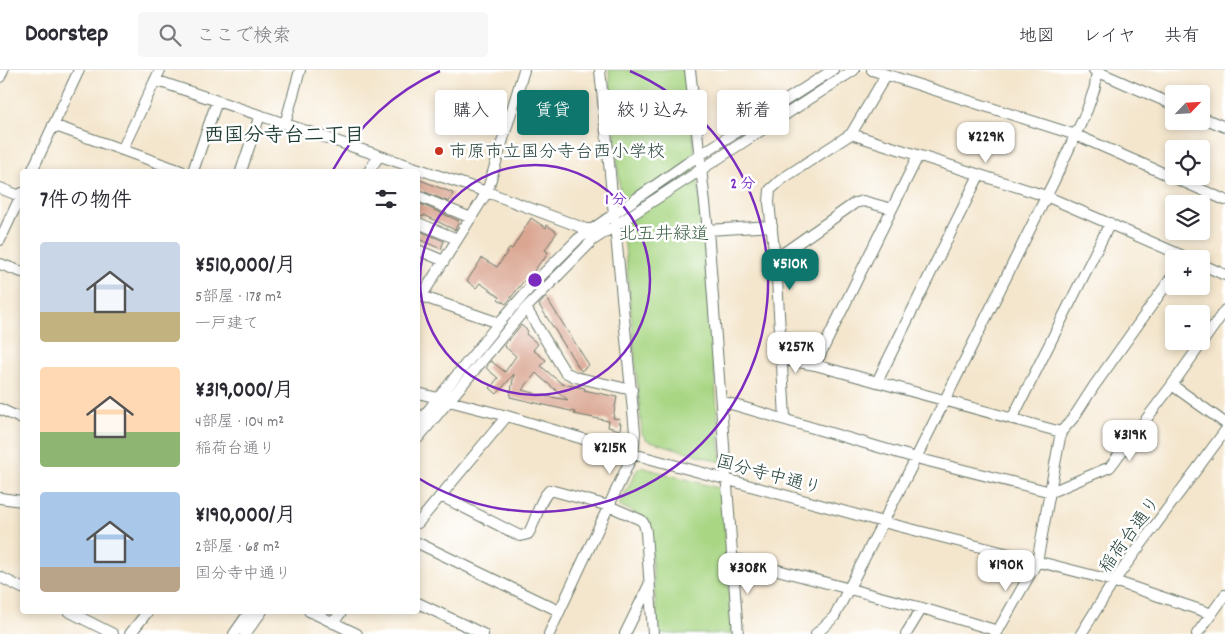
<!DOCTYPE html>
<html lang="ja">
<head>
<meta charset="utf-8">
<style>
	body { margin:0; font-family:Dekko,"Klee One",sans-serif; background:#f7f7f7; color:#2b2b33; height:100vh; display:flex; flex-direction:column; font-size:19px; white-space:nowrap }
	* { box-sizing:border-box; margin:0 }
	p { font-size:16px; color:#7c7c81 }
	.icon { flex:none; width:28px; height:28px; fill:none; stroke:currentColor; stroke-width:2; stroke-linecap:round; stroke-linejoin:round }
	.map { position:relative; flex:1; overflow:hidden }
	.sheet { position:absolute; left:20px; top:99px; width:400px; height:445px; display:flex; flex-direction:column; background:#fff; border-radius:5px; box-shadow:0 2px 8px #0003 }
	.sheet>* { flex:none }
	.top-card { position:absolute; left:435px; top:20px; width:475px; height:45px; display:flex; gap:10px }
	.needle { width:32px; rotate:65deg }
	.tools { position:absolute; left:1165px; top:15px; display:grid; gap:10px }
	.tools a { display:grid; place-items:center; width:45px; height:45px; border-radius:5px; background:#fff; box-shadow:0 2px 8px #0003; font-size:25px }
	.price { position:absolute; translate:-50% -42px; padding:0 11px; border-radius:10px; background:#fff; color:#222; font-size:16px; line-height:32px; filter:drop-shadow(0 1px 2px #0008) }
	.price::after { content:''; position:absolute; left:50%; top:30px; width:15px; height:11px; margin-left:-8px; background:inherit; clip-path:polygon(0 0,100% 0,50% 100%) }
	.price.active { background:#0f766e; color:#fff }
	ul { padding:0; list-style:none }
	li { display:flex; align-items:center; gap:15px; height:125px; padding:0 20px }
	li span { display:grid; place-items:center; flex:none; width:140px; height:100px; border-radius:5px; color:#555 }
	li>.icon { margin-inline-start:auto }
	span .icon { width:60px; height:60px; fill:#fffc; stroke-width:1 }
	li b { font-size:21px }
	h2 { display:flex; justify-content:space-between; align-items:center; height:60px; padding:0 20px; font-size:21px }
	.tag { padding:0 18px; border-radius:5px; background:#fff; box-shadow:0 2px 8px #0003; font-size:18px; line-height:45px }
	.tag.active { background:#0f766e; color:#fff }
	header { display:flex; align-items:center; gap:30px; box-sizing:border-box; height:70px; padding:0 25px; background:#fff; border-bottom:1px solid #e1e1e2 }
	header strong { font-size:24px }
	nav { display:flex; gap:28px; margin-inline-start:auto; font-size:18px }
	.search { width:350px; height:45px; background:#f7f7f7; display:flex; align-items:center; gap:12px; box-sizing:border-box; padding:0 18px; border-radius:5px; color:#7c7c81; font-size:19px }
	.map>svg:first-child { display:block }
</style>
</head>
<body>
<header>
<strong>Doorstep</strong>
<div class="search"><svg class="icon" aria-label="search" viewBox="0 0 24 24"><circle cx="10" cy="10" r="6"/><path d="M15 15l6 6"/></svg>ここで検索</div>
<nav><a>地図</a><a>レイヤ</a><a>共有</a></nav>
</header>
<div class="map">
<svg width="1225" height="564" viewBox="0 0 1225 564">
	<rect width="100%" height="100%" fill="#fff"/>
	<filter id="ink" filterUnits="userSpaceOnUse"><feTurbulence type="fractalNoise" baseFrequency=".02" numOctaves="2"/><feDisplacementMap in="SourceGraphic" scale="10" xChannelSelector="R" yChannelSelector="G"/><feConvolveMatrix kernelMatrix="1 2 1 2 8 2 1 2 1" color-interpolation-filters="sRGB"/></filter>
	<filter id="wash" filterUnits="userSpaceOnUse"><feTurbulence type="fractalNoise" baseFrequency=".0096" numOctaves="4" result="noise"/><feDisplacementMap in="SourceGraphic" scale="20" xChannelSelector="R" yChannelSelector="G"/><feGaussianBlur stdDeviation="1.12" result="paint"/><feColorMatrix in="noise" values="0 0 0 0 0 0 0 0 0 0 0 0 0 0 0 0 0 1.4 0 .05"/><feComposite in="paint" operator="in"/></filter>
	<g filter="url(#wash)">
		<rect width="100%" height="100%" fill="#f4e6cd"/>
		<path fill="#a8d683" stroke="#648a5c" d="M609,0h76l19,162 17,230 -74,-22 -5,-6z
			M641,397l81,22 10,145h-74l-9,-114 -30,-15 18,-35z"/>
		<g id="blocks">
			<path fill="#daa692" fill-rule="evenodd" d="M418,109l35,14 -4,9 -31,-13z
				M418,133l41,18 -4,9 -31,-15 -1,2 -5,-2z
				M531,148l15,10 1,-3 10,7 -12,18 3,2 -5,9 -1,-1 -10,14 -2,-1 -24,31 -8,-5 2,-2 -20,-14 -4,5 -9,-7 15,-23 15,9 13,-19 2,1z
				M420,161l24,10 -3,8 -23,-10z
				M546,227l43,68 -8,6 -42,-66z
				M521,255l7,6 -2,3 12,10 -5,6 13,10 -5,6 21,18 23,4 -1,2 33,7 -4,21 7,1 -1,4h2l-1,7 -12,-3 1,-6 -35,-7 1,-2 -65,-15 4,-23 -17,20 -7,-6 8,-10 -12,-10 5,-7 14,11 11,-16 -12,-10zM536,303l4,4 28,23 -34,-6v-1l-12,-3z"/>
		</g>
	</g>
	<g filter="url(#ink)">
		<use href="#blocks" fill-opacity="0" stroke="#6a786a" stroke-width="1"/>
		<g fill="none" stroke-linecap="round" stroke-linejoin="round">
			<defs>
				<path id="minor" d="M690,0l18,160 30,404
					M872,0l204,65 149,65
					M1094,0l80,35
					M0,7l3,-7
					M155,10l332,112 99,37h7
					M1201,47l24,10
					M285,54l15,-54
					M53,55l128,46
					M851,64l195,62 144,63
					M122,80l38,-80
					M32,101l47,-101
					M193,101l24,-70
					M241,101l19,-56
					M369,101l10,-15
					M0,118l22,9
					M418,126l53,22
					M418,153l39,16
					M708,160l64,-4
					M0,170l22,-47
					M418,180l26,11
					M775,189l80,-56 8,-2 29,8
					M0,194l22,8
					M1201,194l24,11
					M418,225l81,28
					M418,227l8,-8 61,-97 37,-122
					M526,238l39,64 10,5 57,13
					M782,289l33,6 246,67
					M815,295l103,-209
					M877,312l102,-207
					M1172,315l53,38
					M418,323l89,23 126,38 250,68 231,59 98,33
					M721,331l195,57 135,34 59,-25 62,-82 53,-75
					M0,339l22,10
					M785,348l-8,-139 -8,-77 1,-12 12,-11 69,-45 35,-59
					M1012,349l98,-196
					M418,353l81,-100 36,-41 43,-43 108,-75 147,-94
					M418,368l108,-130 67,-68 261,-170
					M441,426l79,40 8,-2c9,-14 10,-33 22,-44l59,16 32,14 3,4 2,8 7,102
					M0,428l22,3
					M418,453l89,-107
					M418,473l141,68
					M732,488l190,50 76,23
					M0,507l22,11
					M418,533l65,31
					M68,541l45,23
					M309,541l48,23
					M333,553l9,-12
					M130,564l18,-23
					M234,564l16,-23
					M245,564l17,-23
					M549,564l84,-180 2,-22 -35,-362
					M625,564l24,-49
					M816,564l18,-17 14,-27 68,-132 138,-277 33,-71 8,-23 2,-17
					M906,564l16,-26
					M996,564l41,-72 24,-130 13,-15 20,-31 80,-112
					M1081,564l33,-53 111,-150
					M1197,564l28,-39"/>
			</defs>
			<use href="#minor" stroke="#6a786a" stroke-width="12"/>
			<use href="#minor" stroke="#fff" stroke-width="10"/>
		</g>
	</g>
	<g fill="none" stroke="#7b2cbf" stroke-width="2.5">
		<circle cx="535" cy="210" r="115"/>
		<path d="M333 100A230 230 0 0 1 440 1M630 1A230 230 0 1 1 418 408"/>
	</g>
	<circle fill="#c8321e" stroke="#fff" stroke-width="2" cx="439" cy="81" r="5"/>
	<g text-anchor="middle" stroke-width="5" stroke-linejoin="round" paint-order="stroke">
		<g font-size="18" fill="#1f3d34" stroke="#fff" text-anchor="start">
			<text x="449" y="87">市原市立国分寺台西小学校</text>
		</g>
		<g font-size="18" fill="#416348" stroke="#fff">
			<text x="664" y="169">北五井緑道</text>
		</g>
		<g font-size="18" fill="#1f3d34" stroke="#fff">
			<text transform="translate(769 404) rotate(15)" y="6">国分寺中通り</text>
			<text transform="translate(1129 464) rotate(-54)" y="6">稲荷台通り</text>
		</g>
		<g font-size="20" font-weight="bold" fill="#1f3d34" stroke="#fff">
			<text x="284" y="71">西国分寺台二丁目</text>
		</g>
	</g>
	<circle cx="535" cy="210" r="8" fill="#7b2cbf" stroke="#fff" stroke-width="2.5"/>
	<g font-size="15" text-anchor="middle" font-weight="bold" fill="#7b2cbf" stroke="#fff" stroke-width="5" stroke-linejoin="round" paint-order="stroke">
		<text x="743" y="118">2 分</text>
		<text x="616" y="134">1 分</text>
	</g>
</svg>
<div class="tools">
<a><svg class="needle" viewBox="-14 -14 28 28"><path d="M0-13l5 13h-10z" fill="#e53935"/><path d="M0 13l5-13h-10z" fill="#7c7c81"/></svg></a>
<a><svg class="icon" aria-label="locate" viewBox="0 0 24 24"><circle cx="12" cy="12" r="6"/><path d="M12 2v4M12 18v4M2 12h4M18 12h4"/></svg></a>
<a><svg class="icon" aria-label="layers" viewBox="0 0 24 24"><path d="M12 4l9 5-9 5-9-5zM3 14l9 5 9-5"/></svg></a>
<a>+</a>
<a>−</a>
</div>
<b class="price" style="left:986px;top:94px">¥229K</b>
<b class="price active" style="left:790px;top:221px">¥510K</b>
<b class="price" style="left:796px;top:304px">¥257K</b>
<b class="price" style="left:1130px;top:392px">¥319K</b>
<b class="price" style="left:610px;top:405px">¥215K</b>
<b class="price" style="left:1006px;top:522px">¥190K</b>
<b class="price" style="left:748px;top:525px">¥308K</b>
<div class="top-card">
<a class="tag">購入</a>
<a class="tag active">賃貸</a>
<a class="tag">絞り込み</a>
<a class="tag">新着</a>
</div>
<section class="sheet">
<h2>7件の物件<svg class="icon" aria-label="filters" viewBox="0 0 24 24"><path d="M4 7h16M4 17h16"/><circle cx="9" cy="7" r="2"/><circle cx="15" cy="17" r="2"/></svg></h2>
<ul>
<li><span style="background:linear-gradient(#c9d6e8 70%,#c2b280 0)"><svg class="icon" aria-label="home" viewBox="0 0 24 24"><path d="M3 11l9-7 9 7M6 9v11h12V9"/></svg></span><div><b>¥510,000/月</b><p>5部屋 · 178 m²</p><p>一戸建て</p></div></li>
<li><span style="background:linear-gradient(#ffd9b3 65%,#8fb573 0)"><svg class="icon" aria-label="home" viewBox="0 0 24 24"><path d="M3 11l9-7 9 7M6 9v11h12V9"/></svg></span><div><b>¥319,000/月</b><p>4部屋 · 104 m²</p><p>稲荷台通り</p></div></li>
<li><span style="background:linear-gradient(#a9c7e8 75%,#b9a48a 0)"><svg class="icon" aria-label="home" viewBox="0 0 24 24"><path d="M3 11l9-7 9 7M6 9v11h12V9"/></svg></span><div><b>¥190,000/月</b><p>2部屋 · 68 m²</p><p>国分寺中通り</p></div></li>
</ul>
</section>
</div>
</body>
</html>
